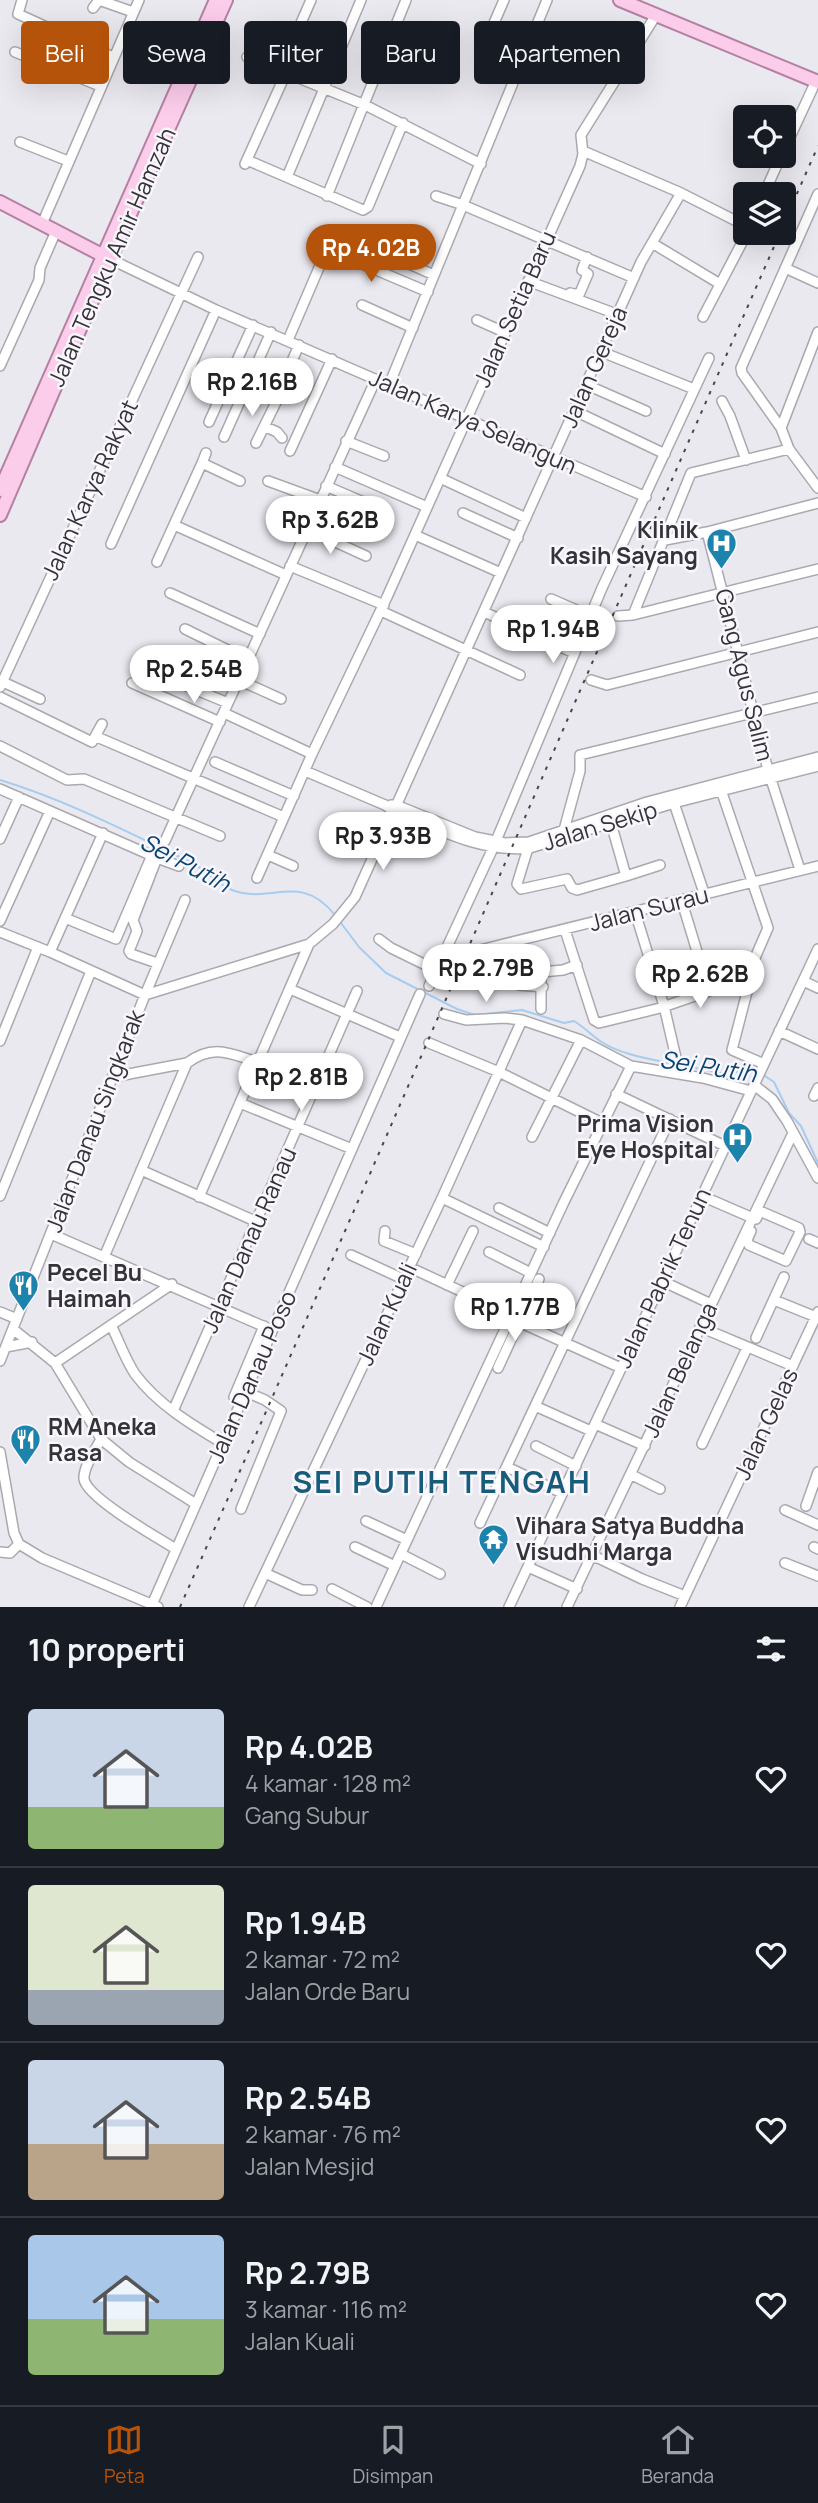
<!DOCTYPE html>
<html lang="id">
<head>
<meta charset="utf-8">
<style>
	body { margin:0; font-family:Manrope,sans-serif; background:#242831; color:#f1f3f6; height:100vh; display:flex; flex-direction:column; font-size:26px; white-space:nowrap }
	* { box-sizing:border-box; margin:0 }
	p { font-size:23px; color:#9ea1a6 }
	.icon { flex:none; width:38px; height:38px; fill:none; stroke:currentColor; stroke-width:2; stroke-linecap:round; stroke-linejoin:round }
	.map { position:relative; height:1607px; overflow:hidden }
	.details { display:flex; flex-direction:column; background:#171b24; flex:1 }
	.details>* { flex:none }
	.guide { position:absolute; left:21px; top:21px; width:777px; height:63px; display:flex; gap:14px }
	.fabs { position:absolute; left:733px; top:105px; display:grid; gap:14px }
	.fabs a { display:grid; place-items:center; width:63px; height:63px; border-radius:7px; background:#171b24; box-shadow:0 7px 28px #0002; font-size:35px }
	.price { position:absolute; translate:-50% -60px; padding:0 16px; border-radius:24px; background:#fff; color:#222; font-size:23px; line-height:46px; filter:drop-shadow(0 2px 4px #0008) }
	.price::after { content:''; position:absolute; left:50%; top:42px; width:21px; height:16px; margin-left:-10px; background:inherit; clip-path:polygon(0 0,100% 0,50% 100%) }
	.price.current { background:#b45309; color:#fff }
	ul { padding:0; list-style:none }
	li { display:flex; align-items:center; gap:21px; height:175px; padding:0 28px }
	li+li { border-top:2px solid #363941 }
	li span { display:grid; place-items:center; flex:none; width:196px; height:140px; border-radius:7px; color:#555 }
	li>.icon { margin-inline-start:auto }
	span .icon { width:84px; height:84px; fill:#fffc; stroke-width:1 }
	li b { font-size:30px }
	h2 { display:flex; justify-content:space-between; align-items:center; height:84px; padding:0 28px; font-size:30px }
	.pill { padding:0 24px; border-radius:7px; background:#171b24; box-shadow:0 7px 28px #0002; font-size:24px; line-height:63px }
	.pill.current { background:#b45309; color:#fff }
	.dock { display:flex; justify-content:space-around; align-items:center; height:98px; border-top:2px solid #363941; background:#171b24; font-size:19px; color:#9ea1a6 }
	.dock a { display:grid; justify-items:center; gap:4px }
	.dock .current { color:#b45309 }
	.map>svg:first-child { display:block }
</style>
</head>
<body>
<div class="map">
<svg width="818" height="1607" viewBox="0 0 818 1607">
	<rect width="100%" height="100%" fill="#ebe9f0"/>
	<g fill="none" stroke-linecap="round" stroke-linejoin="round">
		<path stroke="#a6ccf0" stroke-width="2" d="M0,780c66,20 130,53 192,83 14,7 25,21 40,27 40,15 67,-19 103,25
			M341,923l18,24 27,26 71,36 18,6 47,-5 42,13 10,-2c10,6 17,14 26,20 21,14 50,18 74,23
			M680,1065l46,9 22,-4 9,2
			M762,1074l12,8 15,31 12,13 17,37"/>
		<defs>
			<path id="minor" d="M22,0l-4,14 95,43
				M93,8l6,-8 34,12
				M487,39l17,-39
				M15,52l85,34
				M247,57l118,48 116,59
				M280,71l31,-71
				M20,142l48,19
				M784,150l32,-69
				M583,151l98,42 65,33
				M247,160l116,50 5,-3 35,-84
				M245,164l41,-91
				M287,177l74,-177
				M764,194l17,-38
				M818,194l-77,174 1,5 39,55 8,21 29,39
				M327,196l79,-196
				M436,196l27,9 171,73
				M42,224l97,-224
				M652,243l68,41
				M327,249l101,43
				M110,259l106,51 430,187
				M785,268l33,15
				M528,281l83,31
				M570,293l9,2 9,-21 -6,-4 5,-13
				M362,305l51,23
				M703,317l44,-84
				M477,320l27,12
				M288,340l39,-91 10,-17 97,43
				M602,352l92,37
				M0,366l39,-86 1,-12 16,-37
				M389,385l158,-385
				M587,385l59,26
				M722,401l8,15 16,44
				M575,411l90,43
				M209,422l44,-97
				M266,427l11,5 5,6
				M781,428l37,-96
				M224,437l47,-105
				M346,441l38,15
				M256,443l27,-55 3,-13 13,-30
				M789,449l-98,24 -58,142 185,-46
				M290,451l42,-92
				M206,453l-4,10 38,18
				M335,467l92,40
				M440,478l86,40
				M268,481l52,19
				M326,486l51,22
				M318,504l31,12
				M463,513l55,25
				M174,525l112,50
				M307,529l59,27
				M707,532l61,238 32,100
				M415,535l86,38
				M665,540l42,-8 111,-29
				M111,544l105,-234
				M157,562l45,-99
				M290,566l94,39
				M170,593l90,41
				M551,599l39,17
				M381,611l139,64
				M484,612l90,41
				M618,616l15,-1
				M185,629l63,31
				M239,680l42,19
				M591,680l16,5 211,-53
				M3,682l37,17
				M132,683l88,39
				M140,686l7,-14h6l75,31
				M0,687l198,-430
				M0,697l92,45 10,-18
				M224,713l88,41
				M97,737l182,78
				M0,746l67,34 17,-1 136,57
				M215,762l79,34
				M305,771l80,34 8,6c45,18 88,42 137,37l144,-45 144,-37
				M0,789l157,69 -24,62 4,11 -8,20 2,3 26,9
				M721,790l47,138 -17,39 -3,21 -16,62 32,14
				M674,803l31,93
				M391,805h5l79,32 30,6 24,-1 118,-40 171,-45
				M609,816l17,60 34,-11
				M564,830l16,-59v-16l238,-58
				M0,839l19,-42
				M165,841l211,-462
				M529,845l-12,39 4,5 46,-10 5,9 5,2 49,-14
				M268,855l25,11
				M157,858l22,8
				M257,878l55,-124 75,-157 193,-431 3,-12 -2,-19 75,-120
				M635,912l29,94 13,56
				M65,918l51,21 36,-84
				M0,921l50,-110
				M565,930l29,90 5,3 61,-15 49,-17 -27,-89
				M0,932l50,20 95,43 40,-95
				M379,939l12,9 45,22
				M517,942l3,19 -1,24 24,2
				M480,950l338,-84
				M50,952l53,-119
				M520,961l21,3v45
				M542,972l21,-2 14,-5
				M803,981l15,7
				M429,986l64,-138 109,-260 107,-230
				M290,989l110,48
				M444,1014l22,6 39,-2 17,2 59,20 50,26 72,12 48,13
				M779,1031l39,18
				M0,1041l38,-94
				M429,1043l70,29 103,51
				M113,1077l74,-14
				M754,1085l18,14 15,22 31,57
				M616,1094l109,52
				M814,1096l4,-8
				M240,1103l112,46
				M532,1137l49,-97
				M141,1170l116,52
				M0,1196l91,-225
				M702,1196l53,23
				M199,1197l110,-253
				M442,1198l102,49
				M499,1208l51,25
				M385,1231l-1,10 32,13
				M751,1231l-4,9 2,5 37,16 14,-29 -1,-4 -37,-16 -3,1 -3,6
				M51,1234l221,96
				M809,1239l9,4
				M489,1252l42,21
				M351,1255l52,24
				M104,1257l83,-194c26,-19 42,-10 70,-1
				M409,1267l103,48
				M662,1281l49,23
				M447,1285l26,-54
				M774,1300l42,17
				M0,1312l17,7
				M519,1322l102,46
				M111,1325c8,16 14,34 24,49 22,30 57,51 89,70
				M700,1327l93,39
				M13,1329l42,34 46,76c-5,10 -18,28 -17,40 3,19 74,59 92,70
				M756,1338l28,-61
				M6,1347l26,-5
				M0,1361l145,-366 164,-51 24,-20 22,-27 286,-635 40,-69
				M55,1363l117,-79
				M498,1368l41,-89
				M234,1397l30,-71
				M535,1406l56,25
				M173,1411l184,-420
				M595,1424l50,22
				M101,1439l28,23 67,42
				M702,1444l45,-96
				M536,1446l40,20
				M0,1452l14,81 5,11 23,14 116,49
				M507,1467l55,26
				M632,1475l28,14
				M806,1506l12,-34
				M241,1509l40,-98 -16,-11 -19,-8
				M785,1510l33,15
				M366,1521l41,19
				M480,1523l190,-404
				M355,1547l40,19
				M814,1547l4,2
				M0,1552l10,1 9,-9
				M401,1554l39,20
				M592,1555l50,24 43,17
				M785,1563l33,13
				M528,1567l49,22
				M265,1573l37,17h10
				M332,1589l35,18
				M151,1607l269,-613
				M249,1607l193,-409 80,-178
				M376,1607l187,-403 68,-138
				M509,1607l309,-658
				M567,1607l226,-474
				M680,1607l138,-295"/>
			<path id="major" d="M620,0l198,82
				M0,202l102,53
				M0,490l216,-490
				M0,515l110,-256 116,-259"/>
		</defs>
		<use href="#minor" stroke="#aba8af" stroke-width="12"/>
		<use href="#major" stroke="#b581a3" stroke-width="16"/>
		<use href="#minor" stroke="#fff" stroke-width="9"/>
		<use href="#major" stroke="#fccceb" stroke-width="12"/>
		<path stroke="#474649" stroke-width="2" stroke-dasharray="3.5 7" stroke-linecap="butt" d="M784,223l34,-77
			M180,1607c202,-457 399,-917 600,-1374"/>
	</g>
	<defs>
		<symbol id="hospital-pin" viewBox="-11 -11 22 30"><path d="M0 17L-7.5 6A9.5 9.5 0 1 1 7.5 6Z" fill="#1b83ac" stroke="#f9f6fe"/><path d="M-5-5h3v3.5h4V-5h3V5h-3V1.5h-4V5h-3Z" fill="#fff"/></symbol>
		<symbol id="restaurant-pin" viewBox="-11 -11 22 30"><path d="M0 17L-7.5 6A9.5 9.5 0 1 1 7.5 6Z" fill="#1b83ac" stroke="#f9f6fe"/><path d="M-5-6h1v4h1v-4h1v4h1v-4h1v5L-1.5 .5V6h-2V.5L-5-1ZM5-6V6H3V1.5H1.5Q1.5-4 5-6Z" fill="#fff"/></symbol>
		<symbol id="temple-pin" viewBox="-11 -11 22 30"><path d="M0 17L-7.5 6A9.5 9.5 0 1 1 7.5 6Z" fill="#1b83ac" stroke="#f9f6fe"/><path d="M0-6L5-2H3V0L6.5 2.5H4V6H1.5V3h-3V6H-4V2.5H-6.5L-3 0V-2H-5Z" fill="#fff"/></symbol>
	</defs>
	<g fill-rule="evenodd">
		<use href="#hospital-pin" x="704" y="526" width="35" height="47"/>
		<use href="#hospital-pin" x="720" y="1120" width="35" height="47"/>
		<use href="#restaurant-pin" x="6" y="1268" width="35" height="47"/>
		<use href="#restaurant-pin" x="8" y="1422" width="35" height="47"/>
		<use href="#temple-pin" x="476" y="1522" width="35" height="47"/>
	</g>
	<g text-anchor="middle" stroke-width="5" stroke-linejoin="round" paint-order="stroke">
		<g font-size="23" fill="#343436" stroke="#f9f6fe">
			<text transform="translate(112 257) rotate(-66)" y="8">Jalan Tengku Amir Hamzah</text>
			<text transform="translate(515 309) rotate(-66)" y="8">Jalan Setia Baru</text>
			<text transform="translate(594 367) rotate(-66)" y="8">Jalan Gereja</text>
			<text transform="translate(473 422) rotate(24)" y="8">Jalan Karya Selangun</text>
			<text transform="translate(90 490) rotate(-65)" y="8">Jalan Karya Rakyat</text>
			<text transform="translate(744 675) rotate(76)" y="8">Gang Agus Salim</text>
			<text transform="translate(600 826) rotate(-17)" y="8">Jalan Sekip</text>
			<text transform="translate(649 909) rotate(-14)" y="8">Jalan Surau</text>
			<text transform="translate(95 1121) rotate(-69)" y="8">Jalan Danau Singkarak</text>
			<text transform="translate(249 1240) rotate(-66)" y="8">Jalan Danau Ranau</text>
			<text transform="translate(663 1278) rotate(-65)" y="8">Jalan Pabrik Tenun</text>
			<text transform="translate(387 1314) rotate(-65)" y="8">Jalan Kuali</text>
			<text transform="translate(680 1370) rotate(-65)" y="8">Jalan Belanga</text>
			<text transform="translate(252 1377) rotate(-66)" y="8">Jalan Danau Poso</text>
			<text transform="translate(766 1424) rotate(-65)" y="8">Jalan Gelas</text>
		</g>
		<g font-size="23" font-weight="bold" fill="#343436" stroke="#f9f6fe" text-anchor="start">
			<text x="698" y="538" text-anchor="end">Klinik<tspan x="698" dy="26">Kasih Sayang</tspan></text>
			<text x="714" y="1132" text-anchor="end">Prima Vision<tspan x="714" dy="26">Eye Hospital</tspan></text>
			<text x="47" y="1281">Pecel Bu<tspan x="47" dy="26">Haimah</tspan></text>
			<text x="48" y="1435">RM Aneka<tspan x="48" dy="26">Rasa</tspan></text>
			<text x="516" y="1534">Vihara Satya Buddha<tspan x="516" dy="26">Visudhi Marga</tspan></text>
		</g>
		<g font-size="24" font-style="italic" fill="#074470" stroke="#f9f6fe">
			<text transform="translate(185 863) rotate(28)" y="8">Sei Putih</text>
			<text transform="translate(708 1067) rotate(9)" y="8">Sei Putih</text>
		</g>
		<g font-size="30" font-weight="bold" letter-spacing="2" fill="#175c78" stroke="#f9f6fe">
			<text x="442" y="1493">SEI PUTIH TENGAH</text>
		</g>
	</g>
</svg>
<div class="fabs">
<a><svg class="icon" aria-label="locate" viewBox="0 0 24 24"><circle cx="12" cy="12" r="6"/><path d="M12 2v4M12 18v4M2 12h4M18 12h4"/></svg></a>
<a><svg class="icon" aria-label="layers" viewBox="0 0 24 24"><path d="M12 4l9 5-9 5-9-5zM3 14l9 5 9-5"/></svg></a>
</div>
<b class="price current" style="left:371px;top:284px">Rp 4.02B</b>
<b class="price" style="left:252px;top:418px">Rp 2.16B</b>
<b class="price" style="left:330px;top:556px">Rp 3.62B</b>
<b class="price" style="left:553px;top:665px">Rp 1.94B</b>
<b class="price" style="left:194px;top:705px">Rp 2.54B</b>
<b class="price" style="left:383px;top:872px">Rp 3.93B</b>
<b class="price" style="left:486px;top:1004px">Rp 2.79B</b>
<b class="price" style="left:700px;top:1010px">Rp 2.62B</b>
<b class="price" style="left:301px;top:1113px">Rp 2.81B</b>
<b class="price" style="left:515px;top:1343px">Rp 1.77B</b>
<div class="guide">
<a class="pill current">Beli</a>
<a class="pill">Sewa</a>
<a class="pill">Filter</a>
<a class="pill">Baru</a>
<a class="pill">Apartemen</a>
</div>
</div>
<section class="details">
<h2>10 properti<svg class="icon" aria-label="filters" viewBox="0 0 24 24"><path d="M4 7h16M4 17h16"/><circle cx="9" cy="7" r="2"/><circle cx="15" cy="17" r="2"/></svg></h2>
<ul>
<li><span style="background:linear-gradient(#c9d6e8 70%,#8fb573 0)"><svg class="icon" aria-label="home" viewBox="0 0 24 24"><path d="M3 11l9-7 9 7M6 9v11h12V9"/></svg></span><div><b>Rp 4.02B</b><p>4 kamar · 128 m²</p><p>Gang Subur</p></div><svg class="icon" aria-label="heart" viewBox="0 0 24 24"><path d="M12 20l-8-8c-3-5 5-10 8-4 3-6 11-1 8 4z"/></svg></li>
<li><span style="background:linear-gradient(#dfe7d0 75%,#9aa5b1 0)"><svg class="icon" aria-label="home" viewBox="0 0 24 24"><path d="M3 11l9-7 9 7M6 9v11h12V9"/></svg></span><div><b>Rp 1.94B</b><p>2 kamar · 72 m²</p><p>Jalan Orde Baru</p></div><svg class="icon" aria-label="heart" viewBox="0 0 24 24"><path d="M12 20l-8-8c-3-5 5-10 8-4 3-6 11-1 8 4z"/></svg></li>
<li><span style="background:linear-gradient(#c9d6e8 60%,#b9a48a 0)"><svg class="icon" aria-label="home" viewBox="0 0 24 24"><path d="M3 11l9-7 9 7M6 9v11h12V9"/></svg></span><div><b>Rp 2.54B</b><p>2 kamar · 76 m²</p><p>Jalan Mesjid</p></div><svg class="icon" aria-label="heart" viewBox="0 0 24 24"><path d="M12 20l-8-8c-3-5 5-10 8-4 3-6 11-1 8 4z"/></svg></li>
<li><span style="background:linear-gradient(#a9c7e8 60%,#8fb573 0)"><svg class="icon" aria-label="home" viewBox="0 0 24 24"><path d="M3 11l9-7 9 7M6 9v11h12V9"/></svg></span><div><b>Rp 2.79B</b><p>3 kamar · 116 m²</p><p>Jalan Kuali</p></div><svg class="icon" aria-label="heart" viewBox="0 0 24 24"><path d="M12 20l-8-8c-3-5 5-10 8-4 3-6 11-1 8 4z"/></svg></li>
</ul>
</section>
<nav class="dock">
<a class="current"><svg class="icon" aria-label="map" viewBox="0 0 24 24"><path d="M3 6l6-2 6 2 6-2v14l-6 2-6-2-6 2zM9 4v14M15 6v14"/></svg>Peta</a>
<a><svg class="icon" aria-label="saved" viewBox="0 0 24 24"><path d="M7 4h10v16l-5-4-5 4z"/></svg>Disimpan</a>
<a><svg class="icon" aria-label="home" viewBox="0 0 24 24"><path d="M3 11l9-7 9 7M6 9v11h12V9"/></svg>Beranda</a>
</nav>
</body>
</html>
